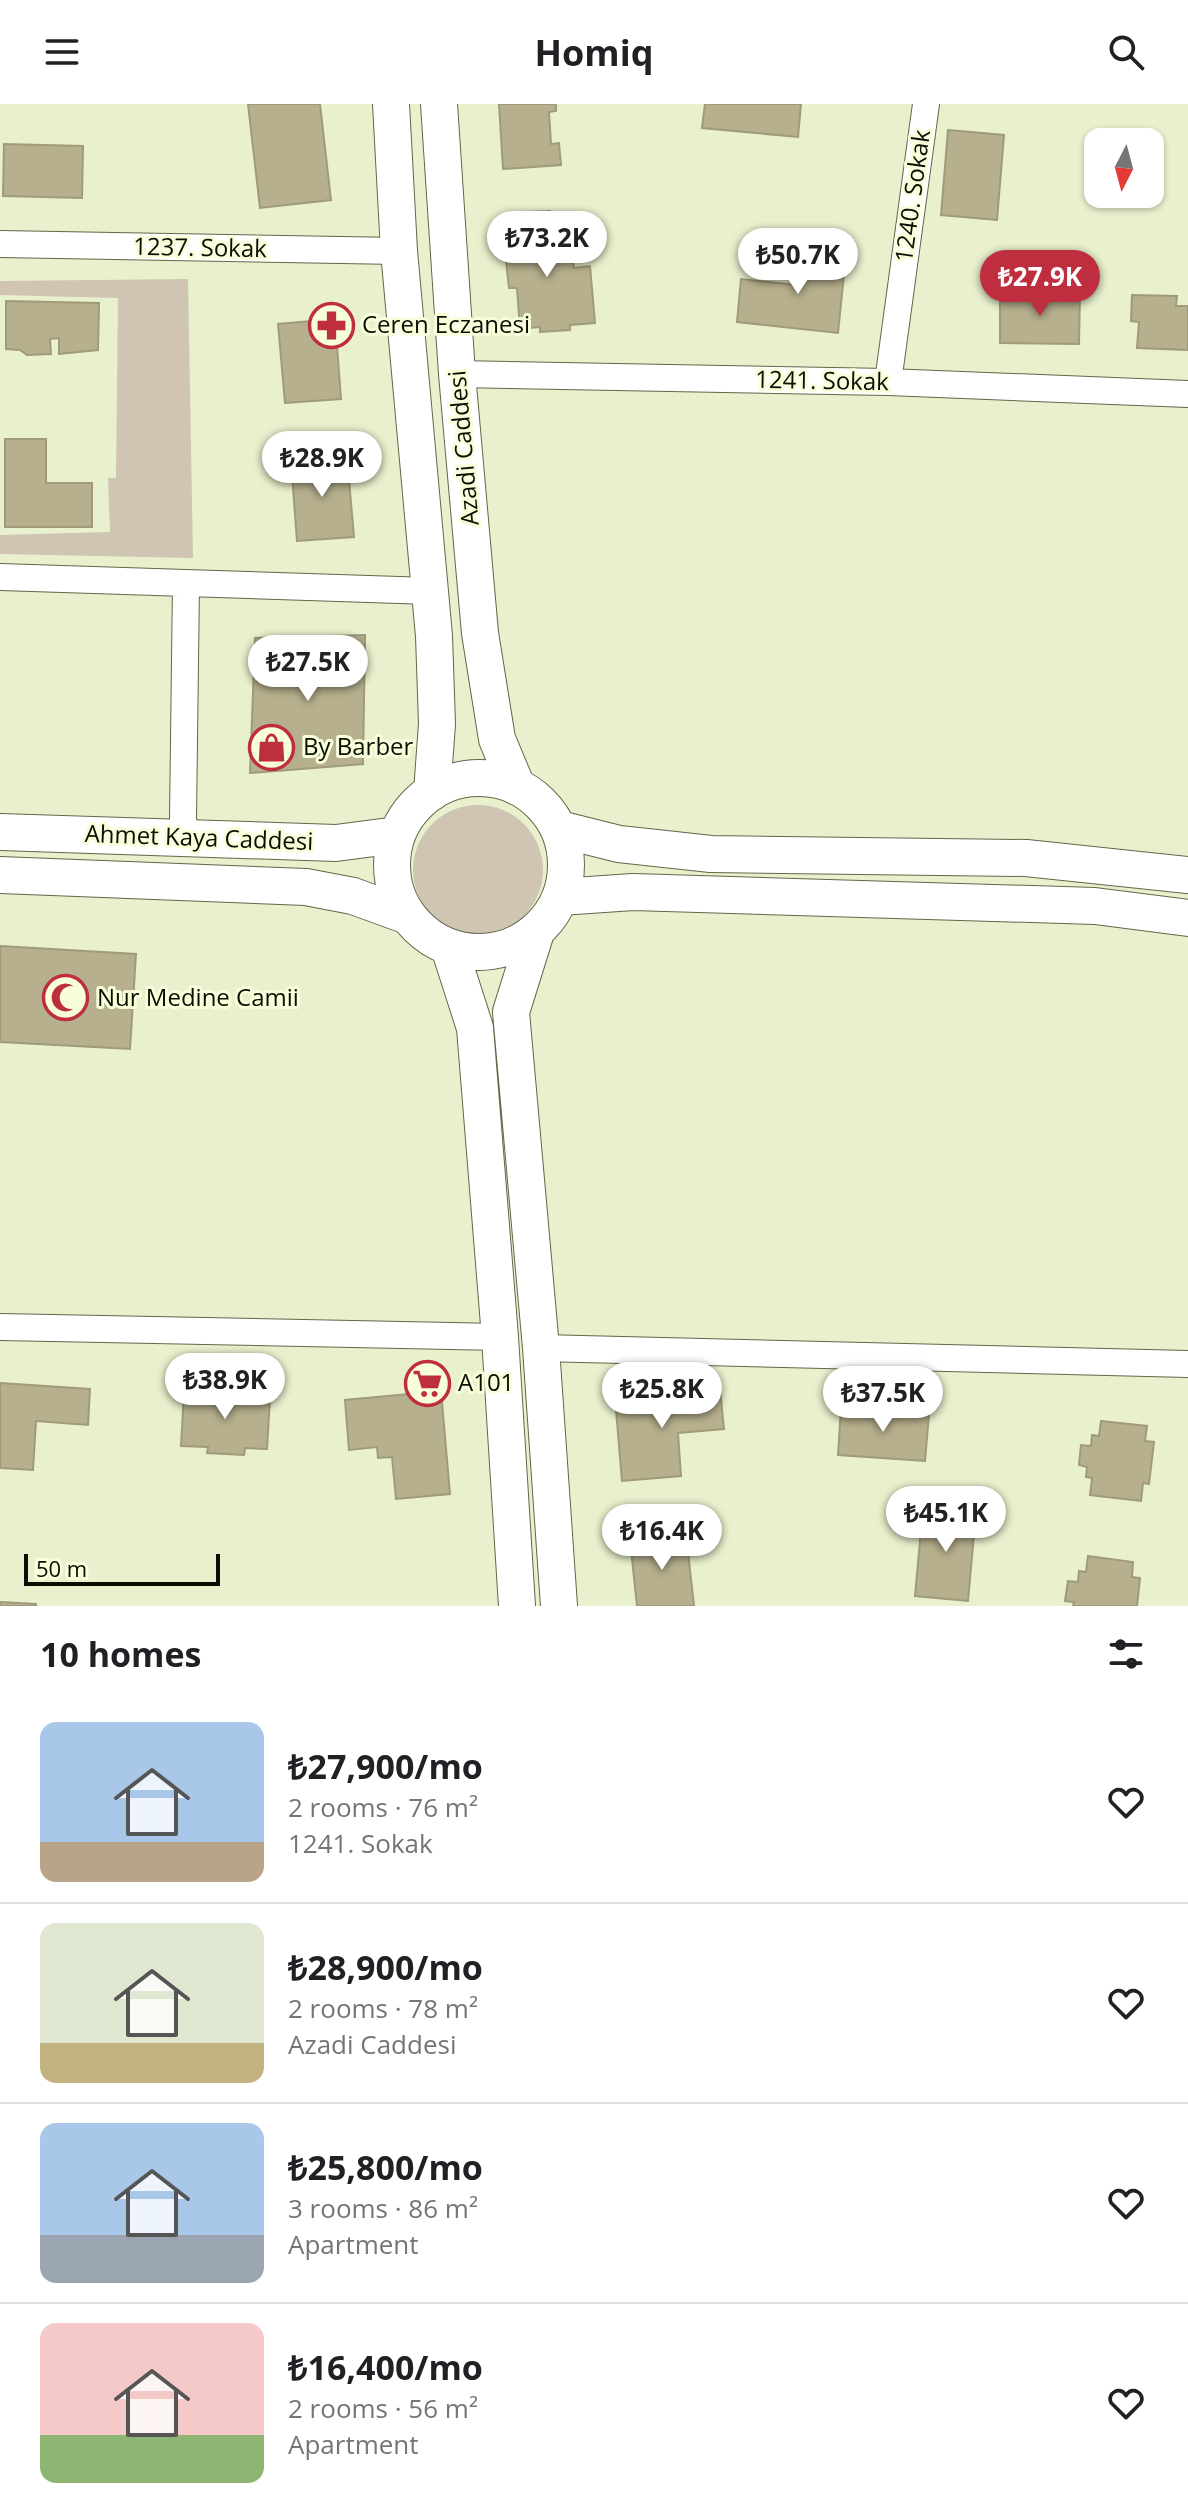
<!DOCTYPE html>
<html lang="en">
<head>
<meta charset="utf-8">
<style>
	body { margin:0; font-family:"Open Sans",sans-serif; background:#f6f6f6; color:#202124; height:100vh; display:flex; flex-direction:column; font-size:30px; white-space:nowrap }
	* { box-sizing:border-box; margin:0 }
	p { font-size:26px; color:#757577 }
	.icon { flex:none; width:44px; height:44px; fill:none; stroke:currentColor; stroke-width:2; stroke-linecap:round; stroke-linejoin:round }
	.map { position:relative; height:1502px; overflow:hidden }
	.side { display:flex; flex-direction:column; background:#fff; flex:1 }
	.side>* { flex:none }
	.needle { width:52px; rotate:186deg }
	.fabs { position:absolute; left:1084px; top:24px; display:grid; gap:16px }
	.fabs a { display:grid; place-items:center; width:80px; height:80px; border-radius:16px; background:#fff; box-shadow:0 2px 6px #0004; font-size:40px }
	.scale { position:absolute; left:24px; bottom:20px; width:196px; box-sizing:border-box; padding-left:8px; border:4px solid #0c0e04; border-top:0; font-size:22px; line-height:28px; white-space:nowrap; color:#0c0e04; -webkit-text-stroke:6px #f6feda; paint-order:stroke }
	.price { position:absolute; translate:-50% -68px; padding:0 18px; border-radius:28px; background:#fff; color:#222; font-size:26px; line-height:52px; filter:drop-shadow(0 2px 4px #0008) }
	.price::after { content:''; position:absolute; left:50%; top:48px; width:24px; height:18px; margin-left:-12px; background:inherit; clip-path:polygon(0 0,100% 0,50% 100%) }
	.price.current { background:#be2e3f; color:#fff }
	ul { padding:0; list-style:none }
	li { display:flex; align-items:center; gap:24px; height:200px; padding:0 40px }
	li+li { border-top:2px solid #e0e0e0 }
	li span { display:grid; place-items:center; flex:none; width:224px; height:160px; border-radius:16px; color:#555 }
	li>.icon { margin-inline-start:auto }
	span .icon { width:96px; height:96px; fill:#fffc; stroke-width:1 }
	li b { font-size:34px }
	h2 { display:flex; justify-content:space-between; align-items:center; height:96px; padding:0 40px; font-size:34px }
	header { display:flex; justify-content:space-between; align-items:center; height:104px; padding:0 40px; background:#fff; font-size:36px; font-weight:700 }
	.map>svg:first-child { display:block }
</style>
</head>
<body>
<header><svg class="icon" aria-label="menu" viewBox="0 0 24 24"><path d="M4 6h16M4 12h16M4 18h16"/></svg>Homiq<svg class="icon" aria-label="search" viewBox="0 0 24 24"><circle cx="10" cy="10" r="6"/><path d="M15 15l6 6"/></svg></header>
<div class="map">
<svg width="1188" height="1502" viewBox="0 0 1188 1502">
	<rect width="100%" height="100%" fill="#e8f0cd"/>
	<path fill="#d0c4b3" d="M188,175l5,279 -193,-4v-19l110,-3 -2,-54h8l2,-180 -118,-3v-14z
		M413 766a65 65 0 1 1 130 0a65 65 0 1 1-130 0Z"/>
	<path fill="#b7b08e" stroke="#a19a79" stroke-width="2" d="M248,0h72l11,96 -71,8z
		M499,0h57v7l-7,1 2,32 8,-1 2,22 -58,4z
		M705,0h96l-3,33 -96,-9z
		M948,26l56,5 -7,85 -56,-5z
		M4,40l79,2 -1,52 -79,-2z
		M550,107l3,44 19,-1 2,14 16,-2 5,57 -25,2v5l-30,2v-5l-20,2 -3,-41h-8l-3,-27 7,-1 -4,-38 20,-1 -1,-9z
		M800,146l46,5 -8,78 -101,-11 4,-43 56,6z
		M1000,189h80l-1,51 -79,-1z
		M1132,191l45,1 -1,10h12v44l-51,-2 2,-26 -8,-1z
		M6,197l93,2 -1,47 -39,4v-16l-9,1 1,15 -24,1 -7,-5 -14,-1z
		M335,215l6,80 -56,4 -7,-79z
		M5,335h41v44h46v44h-87z
		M347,353l7,80 -57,4 -6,-80z
		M365,531l-2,129 -113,9 5,-135z
		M0,842l136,8 -6,95 -130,-7z
		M0,1279l90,6 -2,36 -52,-4 -3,49 -33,-2z
		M200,1283l51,3 -1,7 20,1 -3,51 -22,-1 -1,7 -37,-2 1,-6 -27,-1 3,-53 16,1z
		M720,1285l4,40 -46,4 3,43 -59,5 -7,-83z
		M441,1287l9,103 -54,5 -4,-42 -14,1 -1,-11 -28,3 -4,-50z
		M841,1304l88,6 -4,47 -87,-6z
		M1101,1317l46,5 -2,15 9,1 -5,42 -6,-1 -2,18 -51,-6 2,-17 -6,-1 1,-10 -8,-2 2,-20 10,1 1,-11 7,1z
		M923,1404l53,4 -8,89 -53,-5z
		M686,1430l8,72h-57l-7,-66z
		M1088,1452l45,6 -1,15 8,1 -3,28h-64l1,-4 -9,-1 3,-20 10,1 1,-11 7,1z
		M0,1498l36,2v2h-36z"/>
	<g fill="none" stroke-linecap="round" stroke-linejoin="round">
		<defs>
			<path id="street" d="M0,140l399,7
				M457,270l431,8 300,12
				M888,278l38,-278
				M0,473l430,14
				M186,479l-3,236 3,19
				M0,1223l500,10
				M541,1244l647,16"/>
			<path id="secondary" d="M391,0l8,147 35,385 3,88 -5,68
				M439,0l18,270 23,259 17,106 20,48
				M392 761a87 87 0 1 1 174 0a87 87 0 1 1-174 0Z
				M559,725l60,15 92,10 315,4 162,17
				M0,728l336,11 61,-8
				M0,771l306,12 47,9 55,20
				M560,793l73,-5 462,14 93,12
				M536,828l-25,80 30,336 18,258
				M449,843l26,81 25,309 17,269"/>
		</defs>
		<use href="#street" stroke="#616849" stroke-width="28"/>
		<use href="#secondary" stroke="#616849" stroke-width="38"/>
		<use href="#street" stroke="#fff" stroke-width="26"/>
		<use href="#secondary" stroke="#fff" stroke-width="36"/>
	</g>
	<defs>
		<symbol id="pharmacy-ring" viewBox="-11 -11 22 22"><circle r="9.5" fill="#f6feda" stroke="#be2e3f" stroke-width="1.5"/><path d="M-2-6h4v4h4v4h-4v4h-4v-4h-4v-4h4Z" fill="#be2e3f"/></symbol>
		<symbol id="shop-ring" viewBox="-11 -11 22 22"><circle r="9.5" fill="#f6feda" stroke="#be2e3f" stroke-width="1.5"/><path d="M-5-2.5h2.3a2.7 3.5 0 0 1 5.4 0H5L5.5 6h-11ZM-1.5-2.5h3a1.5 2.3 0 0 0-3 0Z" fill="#be2e3f"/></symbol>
		<symbol id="mosque-ring" viewBox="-11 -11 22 22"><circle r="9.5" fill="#f6feda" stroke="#be2e3f" stroke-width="1.5"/><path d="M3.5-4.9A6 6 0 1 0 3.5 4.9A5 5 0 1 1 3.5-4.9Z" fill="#be2e3f"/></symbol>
		<symbol id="supermarket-ring" viewBox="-11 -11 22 22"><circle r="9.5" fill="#f6feda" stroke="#be2e3f" stroke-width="1.5"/><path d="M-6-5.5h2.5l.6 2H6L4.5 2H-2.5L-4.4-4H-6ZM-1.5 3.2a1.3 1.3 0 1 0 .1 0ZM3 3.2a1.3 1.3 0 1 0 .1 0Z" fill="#be2e3f"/></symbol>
	</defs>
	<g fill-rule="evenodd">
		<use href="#pharmacy-ring" x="306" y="196" width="51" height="51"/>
		<use href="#shop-ring" x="246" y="618" width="51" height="51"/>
		<use href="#mosque-ring" x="40" y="868" width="51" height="51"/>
		<use href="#supermarket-ring" x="402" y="1254" width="51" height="51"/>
	</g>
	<g text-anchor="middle" stroke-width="6" stroke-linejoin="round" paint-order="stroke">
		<g font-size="24" fill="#0c0e04" stroke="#f6feda">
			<text transform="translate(913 92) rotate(-82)" y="8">1240. Sokak</text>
			<text transform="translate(200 144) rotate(1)" y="8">1237. Sokak</text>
			<text transform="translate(822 277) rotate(1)" y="8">1241. Sokak</text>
			<text transform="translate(464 344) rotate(-95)" y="8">Azadi Caddesi</text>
			<text transform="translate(199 734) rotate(2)" y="8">Ahmet Kaya Caddesi</text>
		</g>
		<g font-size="24" fill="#0c0e04" stroke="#f6feda" text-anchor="start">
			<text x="362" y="229">Ceren Eczanesi</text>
			<text x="303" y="651">By Barber</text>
			<text x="97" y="902">Nur Medine Camii</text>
			<text x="458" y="1287">A101</text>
		</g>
	</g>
</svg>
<div class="fabs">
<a><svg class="needle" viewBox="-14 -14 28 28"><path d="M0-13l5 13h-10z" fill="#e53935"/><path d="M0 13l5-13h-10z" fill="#757577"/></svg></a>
</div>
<div class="scale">50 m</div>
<b class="price" style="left:547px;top:175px">₺73.2K</b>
<b class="price" style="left:798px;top:192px">₺50.7K</b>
<b class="price current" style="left:1040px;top:214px">₺27.9K</b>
<b class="price" style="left:322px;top:395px">₺28.9K</b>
<b class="price" style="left:308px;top:599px">₺27.5K</b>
<b class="price" style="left:225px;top:1317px">₺38.9K</b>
<b class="price" style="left:662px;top:1326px">₺25.8K</b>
<b class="price" style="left:883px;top:1330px">₺37.5K</b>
<b class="price" style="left:946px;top:1450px">₺45.1K</b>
<b class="price" style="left:662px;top:1468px">₺16.4K</b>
</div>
<section class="side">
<h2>10 homes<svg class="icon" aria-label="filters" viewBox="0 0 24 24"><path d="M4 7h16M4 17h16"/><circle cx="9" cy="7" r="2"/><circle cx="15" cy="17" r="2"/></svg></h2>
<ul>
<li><span style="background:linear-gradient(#a9c7e8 75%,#b9a48a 0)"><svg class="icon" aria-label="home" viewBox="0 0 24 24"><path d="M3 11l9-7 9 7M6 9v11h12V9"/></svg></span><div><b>₺27,900/mo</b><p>2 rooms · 76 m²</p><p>1241. Sokak</p></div><svg class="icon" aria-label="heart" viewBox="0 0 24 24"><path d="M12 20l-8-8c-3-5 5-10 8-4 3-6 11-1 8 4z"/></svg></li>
<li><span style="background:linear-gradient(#dfe7d0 75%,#c2b280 0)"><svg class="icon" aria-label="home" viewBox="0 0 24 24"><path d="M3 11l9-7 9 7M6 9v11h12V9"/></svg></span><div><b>₺28,900/mo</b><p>2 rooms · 78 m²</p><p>Azadi Caddesi</p></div><svg class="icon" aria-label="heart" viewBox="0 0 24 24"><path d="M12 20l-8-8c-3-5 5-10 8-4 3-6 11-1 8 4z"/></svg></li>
<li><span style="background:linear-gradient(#a9c7e8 70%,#9aa5b1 0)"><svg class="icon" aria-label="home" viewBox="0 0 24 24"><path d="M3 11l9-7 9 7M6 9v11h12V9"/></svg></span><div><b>₺25,800/mo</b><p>3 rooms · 86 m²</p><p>Apartment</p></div><svg class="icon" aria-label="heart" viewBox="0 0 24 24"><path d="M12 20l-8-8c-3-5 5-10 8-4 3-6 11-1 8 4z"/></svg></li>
<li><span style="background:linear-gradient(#f6c9c9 70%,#8fb573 0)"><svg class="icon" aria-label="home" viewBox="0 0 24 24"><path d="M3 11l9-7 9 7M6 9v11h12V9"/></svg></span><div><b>₺16,400/mo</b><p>2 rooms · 56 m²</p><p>Apartment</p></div><svg class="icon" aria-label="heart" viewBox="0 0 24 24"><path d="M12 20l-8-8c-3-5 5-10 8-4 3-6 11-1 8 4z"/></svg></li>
</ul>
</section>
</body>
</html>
